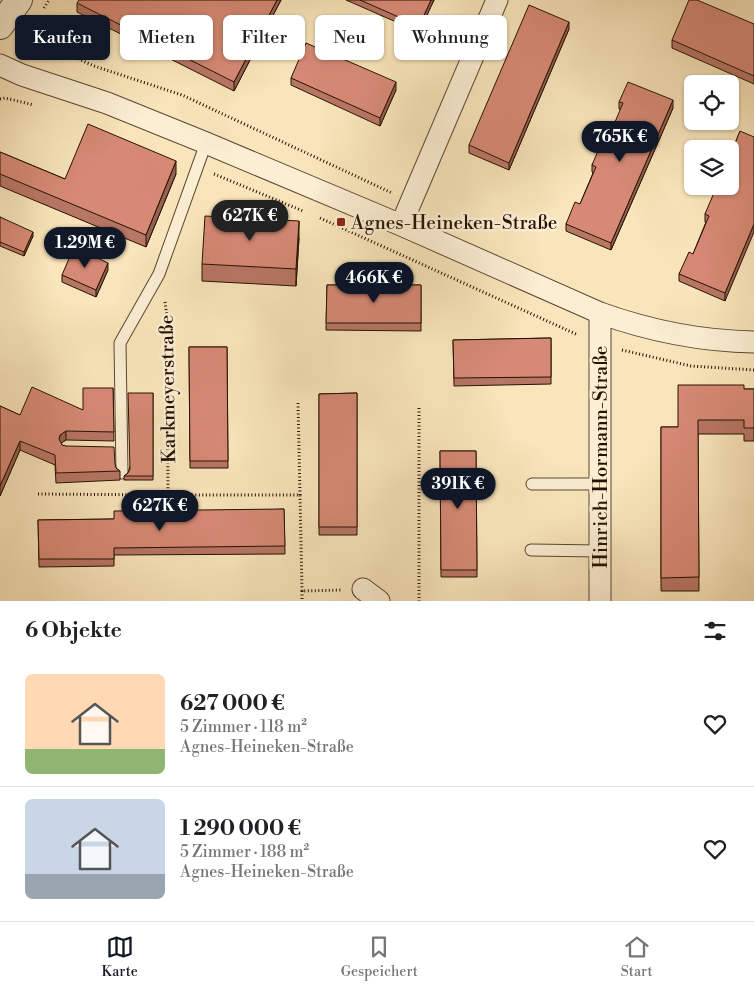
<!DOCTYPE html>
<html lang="de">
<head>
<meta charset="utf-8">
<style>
	body { margin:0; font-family:"Libre Bodoni",serif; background:#f6f6f6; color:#202124; height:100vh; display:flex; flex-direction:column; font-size:19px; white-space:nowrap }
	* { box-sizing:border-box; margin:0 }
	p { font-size:16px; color:#757577 }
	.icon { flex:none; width:28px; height:28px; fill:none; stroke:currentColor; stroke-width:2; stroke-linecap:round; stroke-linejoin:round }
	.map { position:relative; height:601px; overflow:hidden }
	.sheet { display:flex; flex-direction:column; background:#fff; flex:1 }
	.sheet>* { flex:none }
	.top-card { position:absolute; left:15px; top:15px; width:500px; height:45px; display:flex; gap:10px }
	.controls { position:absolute; left:684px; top:75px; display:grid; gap:10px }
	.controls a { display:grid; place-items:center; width:55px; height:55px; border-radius:8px; background:#fff; box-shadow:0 1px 4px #0004; font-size:25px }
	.price { position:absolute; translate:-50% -42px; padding:0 11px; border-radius:18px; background:#111827; color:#fff; font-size:16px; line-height:32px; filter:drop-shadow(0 1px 2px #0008) }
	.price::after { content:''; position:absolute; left:50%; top:30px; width:15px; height:11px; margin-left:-8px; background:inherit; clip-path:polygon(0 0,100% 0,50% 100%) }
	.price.selected { background:#222; color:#fff }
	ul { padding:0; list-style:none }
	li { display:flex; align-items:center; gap:15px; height:125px; padding:0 25px }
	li+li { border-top:1px solid #e0e0e0 }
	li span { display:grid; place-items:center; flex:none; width:140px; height:100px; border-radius:8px; color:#555 }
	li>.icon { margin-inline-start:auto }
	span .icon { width:60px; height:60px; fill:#fffc; stroke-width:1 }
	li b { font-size:21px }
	h2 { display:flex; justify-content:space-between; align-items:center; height:60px; padding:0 25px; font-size:21px }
	.chip { padding:0 18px; border-radius:8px; background:#fff; box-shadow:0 1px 4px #0004; font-size:18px; line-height:45px }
	.chip.selected { background:#111827; color:#fff }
	.tabs { display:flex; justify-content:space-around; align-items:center; height:70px; border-top:1px solid #e0e0e0; background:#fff; font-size:14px; color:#757577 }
	.tabs a { display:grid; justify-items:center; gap:2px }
	.tabs .selected { color:#111827 }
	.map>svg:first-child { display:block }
</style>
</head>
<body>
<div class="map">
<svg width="754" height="601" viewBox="0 0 754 601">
	<rect width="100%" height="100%" fill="#f9e5bb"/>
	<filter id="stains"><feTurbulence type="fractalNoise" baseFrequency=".004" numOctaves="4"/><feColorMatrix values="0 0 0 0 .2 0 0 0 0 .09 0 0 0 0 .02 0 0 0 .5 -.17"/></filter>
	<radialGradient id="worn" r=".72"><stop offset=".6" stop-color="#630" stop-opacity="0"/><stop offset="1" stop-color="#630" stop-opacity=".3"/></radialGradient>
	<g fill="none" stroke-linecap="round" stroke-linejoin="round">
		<defs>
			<path id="service" d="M122,473l-2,-130 39,-69 47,-131
				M532,484h68
				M531,550l69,1"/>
			<path id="minor" d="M0,65l22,10 85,28 99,40 195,82 199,88c50,18 101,28 154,29
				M401,225l96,-225
				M363,589l16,12
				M600,601v-288"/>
			<path id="tertiary" d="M0,26l19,-26"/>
		</defs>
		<use href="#service" stroke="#5b4730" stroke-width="13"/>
		<use href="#minor" stroke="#5b4730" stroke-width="23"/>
		<use href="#tertiary" stroke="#5b4730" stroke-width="28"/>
		<path stroke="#261202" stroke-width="3" stroke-dasharray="1 2.5" stroke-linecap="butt" d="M44,8l5,-8
			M24,34l70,32 88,29 210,98
			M0,99l5,-1 29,7
			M214,174l89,37
			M320,218l258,117
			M165,302l2,14 1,179h132l2,96 39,-1
			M622,350l69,16 63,4
			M298,403l2,92
			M419,408v193
			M38,494l130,1
			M302,591v10"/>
		<use href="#service" stroke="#fbeed3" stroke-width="11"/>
		<use href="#minor" stroke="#fbeed3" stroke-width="21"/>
		<use href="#tertiary" stroke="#fbeed3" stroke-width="26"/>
	</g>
	<path fill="#b87665" stroke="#261202" d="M281,0l-47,91 -157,-79v-9z
		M346,0h88l-15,32z
		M754,24v60l-82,-36v-8z
		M569,29l-60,141 -40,-17v-8z
		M291,78l105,12 -16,36 -89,-41z
		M619,102l54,6 -62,142 -45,-19v-7l14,-20 13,-31 -1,-1v-7l15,-24 14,-31 -2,-1z
		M740,131l-15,170 -46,-20v-7l14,-20 13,-32h-1v-8l16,-24 13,-31 -2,-1v-7z
		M0,152l65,27 111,-5 -30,73 -146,-61z
		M0,217l33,19 -9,20 -24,-10z
		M299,238l-3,48 -94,-5v-17z
		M108,270l-12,27 -34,-15v-7z
		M327,285h94v46l-95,-1z
		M551,338v46l-97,2 -1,-46z
		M189,347h38l1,121h-38z
		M113,388l1,53 -48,-1 -5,3 1,2 53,19 1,4 4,3v9l-64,3 -1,-18 -35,-15 -20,46v-90l20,9 63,-5z
		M744,389h10v52h-10v-7h-46l1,157h-38v-164h17z
		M153,393v87h-29v-4l4,-3z
		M357,393v142h-38v-141z
		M440,451h36l1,126h-36z
		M284,509l1,45 -171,1v11l-75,1 -1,-47 76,-1z"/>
	<path fill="#966052" stroke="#261202" d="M277,0h4l-47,91v-9z
		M431,0h3l-15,32v-6z
		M569,22v7l-60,141v-7z
		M396,82v8l-16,36v-8z
		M673,100v8l-62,142v-7z
		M176,161v13l-30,73v-12z
		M299,221v17l-3,48v-17z
		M754,224v8l-29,69v-8z
		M33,232v4l-9,20v-4z
		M108,263v7l-12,27v-7z
		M66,431v9l-6,4 -1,-5 1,-4z
		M20,441v9l-20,46v-10z"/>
	<path fill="#d68975" stroke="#261202" d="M79,0h198l-43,82 -157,-79z
		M360,0h71l-12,26z
		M689,0h8l57,24v52l-82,-36z
		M529,5l40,17 -60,141 -40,-18z
		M306,43l90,39 -16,36 -89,-40z
		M628,82l45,18 -62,143 -45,-19 9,-22 5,2 16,-37 -4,-2 11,-26 4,2 16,-38 -4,-1z
		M88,124l88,37 -30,74 -146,-61v-22l65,27z
		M740,131l14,6v87l-29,69 -46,-19 10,-22 4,2 16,-38 -4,-2 11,-26 5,2 2,-4h7v-17l7,-16 -5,-2z
		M205,216l94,5 -3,48 -94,-5z
		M0,217l33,15 -9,20 -24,-10z
		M74,247l34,16 -12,27 -34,-15z
		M327,285h94v38h-95z
		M551,338v39l-97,1 -1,-38z
		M189,347h38l1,114h-38z
		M678,385h66v4h10v39h-10v-8h-46l1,157 -38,1v-151h17z
		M32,387l51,23v-22h30l1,44 -48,-1 -6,4 -1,4 3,6 4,1 48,1 1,17 1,4 4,3 -64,2 -1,-18 -35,-14 -20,45v-80l20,9z
		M128,393h25v83h-29l4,-3 2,-4z
		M357,393v134h-38v-133z
		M440,451h36l1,119h-36z
		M284,509l1,37 -171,2v11h-75l-1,-39 76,-1v-8z"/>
	<rect fill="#8f2418" stroke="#fbeed3" stroke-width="2" x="336" y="217" width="10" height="10" rx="2.5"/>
	<g text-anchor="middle" stroke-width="5" stroke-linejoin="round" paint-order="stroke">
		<g font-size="19" fill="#261202" stroke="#fbeed3" text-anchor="start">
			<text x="351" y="229">Agnes-Heineken-Straße</text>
		</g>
		<g font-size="19" fill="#261202" stroke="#fbeed3">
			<text transform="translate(167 389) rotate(-91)" y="7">Karkmeyerstraße</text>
			<text transform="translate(600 457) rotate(-90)" y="7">Hinrich-Hormann-Straße</text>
		</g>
	</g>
	<rect width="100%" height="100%" filter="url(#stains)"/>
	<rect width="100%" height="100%" fill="url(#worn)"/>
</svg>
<div class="controls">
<a><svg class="icon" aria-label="locate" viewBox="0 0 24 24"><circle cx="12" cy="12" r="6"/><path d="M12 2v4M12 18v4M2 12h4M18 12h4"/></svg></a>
<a><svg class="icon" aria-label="layers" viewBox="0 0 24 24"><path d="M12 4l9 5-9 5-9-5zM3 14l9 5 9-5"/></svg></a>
</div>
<b class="price" style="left:620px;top:163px">765K €</b>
<b class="price selected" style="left:250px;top:242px">627K €</b>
<b class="price" style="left:85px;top:269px">1.29M €</b>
<b class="price" style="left:374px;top:304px">466K €</b>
<b class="price" style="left:458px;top:510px">391K €</b>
<b class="price" style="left:160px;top:532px">627K €</b>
<div class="top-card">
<a class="chip selected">Kaufen</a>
<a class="chip">Mieten</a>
<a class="chip">Filter</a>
<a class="chip">Neu</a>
<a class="chip">Wohnung</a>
</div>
</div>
<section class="sheet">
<h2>6 Objekte<svg class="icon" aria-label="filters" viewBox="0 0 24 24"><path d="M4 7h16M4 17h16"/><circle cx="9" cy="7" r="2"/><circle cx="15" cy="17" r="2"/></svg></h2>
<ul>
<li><span style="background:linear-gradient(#ffd9b3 75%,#8fb573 0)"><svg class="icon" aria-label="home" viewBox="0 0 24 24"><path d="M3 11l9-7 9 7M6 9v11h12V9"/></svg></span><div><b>627 000 €</b><p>5 Zimmer · 118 m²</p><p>Agnes-Heineken-Straße</p></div><svg class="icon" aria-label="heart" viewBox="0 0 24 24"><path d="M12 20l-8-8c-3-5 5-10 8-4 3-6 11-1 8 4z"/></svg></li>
<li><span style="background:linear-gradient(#c9d6e8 75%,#9aa5b1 0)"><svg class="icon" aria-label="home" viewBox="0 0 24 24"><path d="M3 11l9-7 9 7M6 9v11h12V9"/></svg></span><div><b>1 290 000 €</b><p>5 Zimmer · 188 m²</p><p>Agnes-Heineken-Straße</p></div><svg class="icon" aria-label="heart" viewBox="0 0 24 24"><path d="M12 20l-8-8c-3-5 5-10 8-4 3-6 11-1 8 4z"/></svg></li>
</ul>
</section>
<nav class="tabs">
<a class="selected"><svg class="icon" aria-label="map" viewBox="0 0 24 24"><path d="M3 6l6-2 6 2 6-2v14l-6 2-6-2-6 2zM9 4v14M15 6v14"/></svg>Karte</a>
<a><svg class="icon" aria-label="saved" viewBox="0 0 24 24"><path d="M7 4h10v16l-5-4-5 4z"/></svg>Gespeichert</a>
<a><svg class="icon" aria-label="home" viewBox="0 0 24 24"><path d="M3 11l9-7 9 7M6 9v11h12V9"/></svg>Start</a>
</nav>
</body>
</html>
